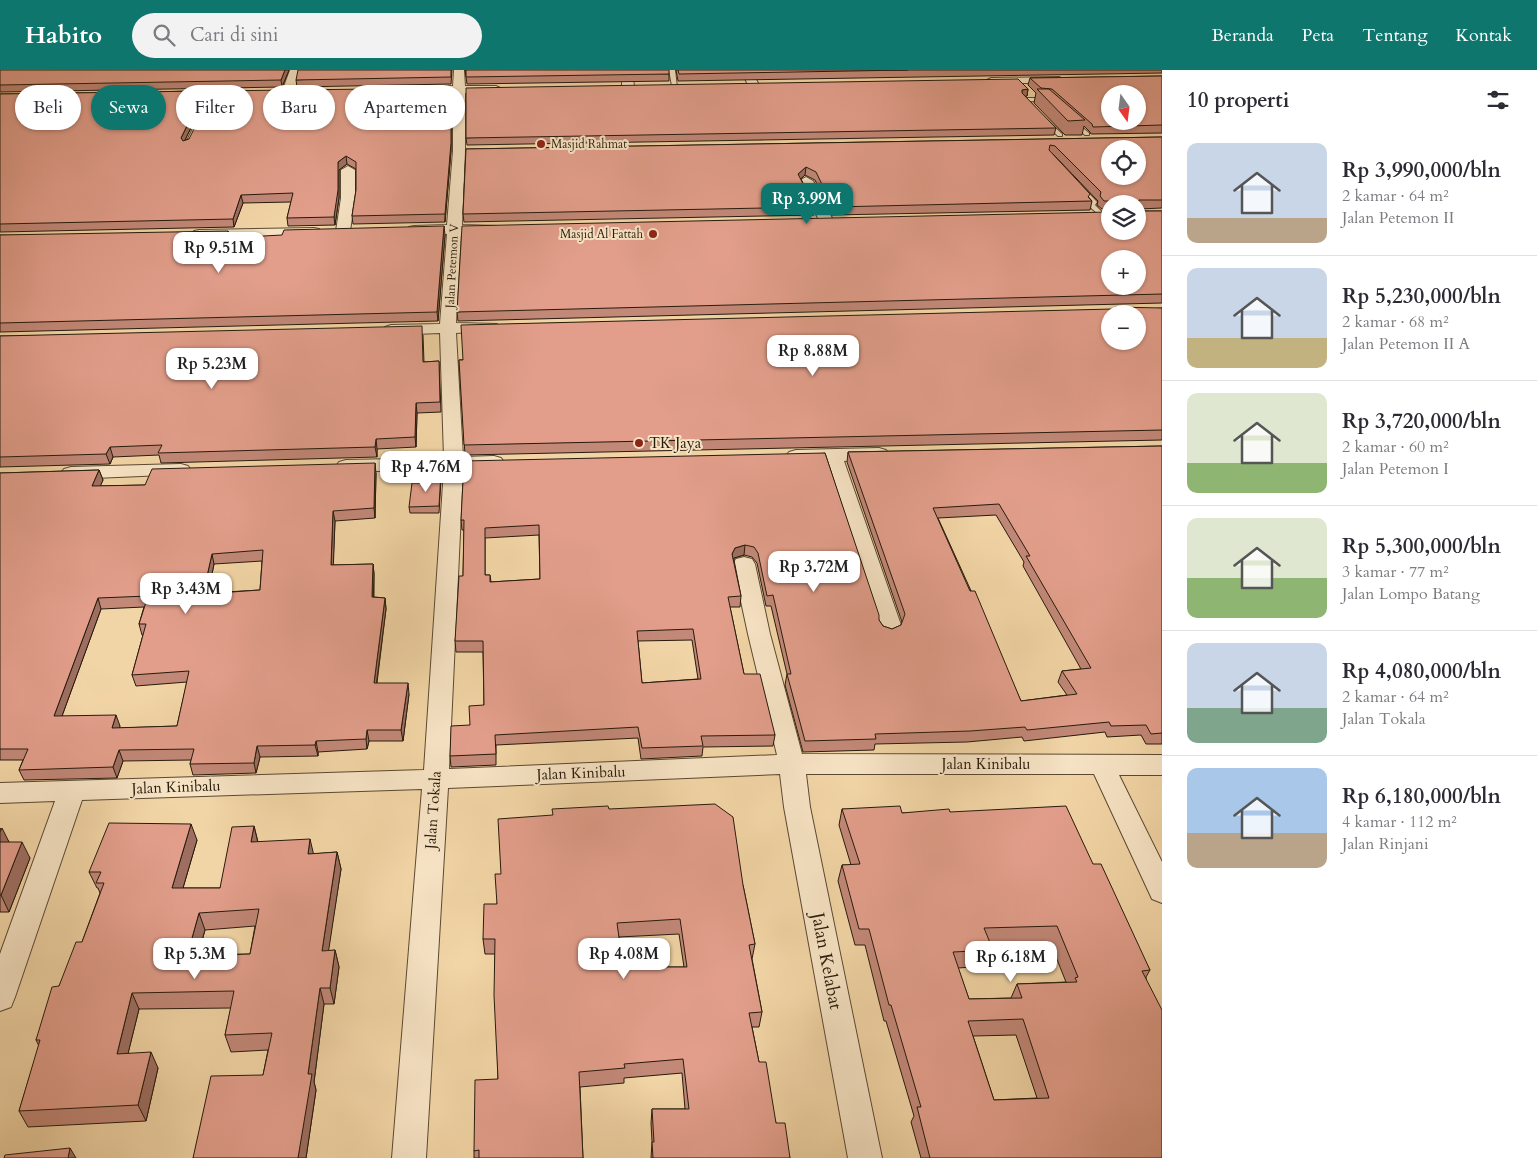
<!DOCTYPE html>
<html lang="id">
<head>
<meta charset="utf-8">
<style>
	body { margin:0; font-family:Cardo,serif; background:#f2f2f3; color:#2b2b33; height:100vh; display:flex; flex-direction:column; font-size:19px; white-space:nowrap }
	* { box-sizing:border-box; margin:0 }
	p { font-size:16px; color:#7c7c81 }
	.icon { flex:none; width:28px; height:28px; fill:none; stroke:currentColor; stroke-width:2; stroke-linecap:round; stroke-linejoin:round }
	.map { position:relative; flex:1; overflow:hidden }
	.details { display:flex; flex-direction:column; background:#fff; width:375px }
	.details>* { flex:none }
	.banner { position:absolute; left:15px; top:15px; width:475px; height:45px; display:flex; gap:10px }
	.needle { width:32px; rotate:166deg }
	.fabs { position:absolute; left:1101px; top:15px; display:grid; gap:10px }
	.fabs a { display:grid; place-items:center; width:45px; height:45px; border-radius:50%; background:#fff; box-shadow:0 1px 4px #0004; font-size:25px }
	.price { position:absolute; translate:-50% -42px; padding:0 11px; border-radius:10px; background:#fff; color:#222; font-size:16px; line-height:32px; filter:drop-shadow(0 1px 2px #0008) }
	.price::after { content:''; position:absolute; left:50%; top:30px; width:15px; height:11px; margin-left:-8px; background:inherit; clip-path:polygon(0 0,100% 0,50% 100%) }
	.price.selected { background:#0f766e; color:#fff }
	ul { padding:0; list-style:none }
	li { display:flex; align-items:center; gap:15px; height:125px; padding:0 25px }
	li+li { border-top:1px solid #e1e1e2 }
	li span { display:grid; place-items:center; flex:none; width:140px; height:100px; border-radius:10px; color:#555 }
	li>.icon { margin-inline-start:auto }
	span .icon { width:60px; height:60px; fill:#fffc; stroke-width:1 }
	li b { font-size:21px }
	h2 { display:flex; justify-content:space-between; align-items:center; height:60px; padding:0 25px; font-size:21px }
	.chip { padding:0 18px; border-radius:22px; background:#fff; box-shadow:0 1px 4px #0004; font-size:18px; line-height:45px }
	.chip.selected { background:#0f766e; color:#fff }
	header { display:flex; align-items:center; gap:30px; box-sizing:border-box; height:70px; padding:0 25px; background:#0f766e; color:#fff }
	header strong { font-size:24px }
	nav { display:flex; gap:28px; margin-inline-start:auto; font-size:18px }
	.search { width:350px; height:45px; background:#f2f2f3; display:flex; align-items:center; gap:12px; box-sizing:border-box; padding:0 18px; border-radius:28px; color:#7c7c81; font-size:19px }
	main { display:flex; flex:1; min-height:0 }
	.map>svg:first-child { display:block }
</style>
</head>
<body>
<header>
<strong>Habito</strong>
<div class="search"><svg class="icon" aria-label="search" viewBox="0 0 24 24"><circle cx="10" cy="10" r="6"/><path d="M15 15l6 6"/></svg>Cari di sini</div>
<nav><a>Beranda</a><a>Peta</a><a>Tentang</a><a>Kontak</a></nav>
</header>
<main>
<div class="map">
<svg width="1162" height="1088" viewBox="0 0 1162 1088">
	<rect width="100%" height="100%" fill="#f2d5a6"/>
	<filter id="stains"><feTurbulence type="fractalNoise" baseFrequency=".004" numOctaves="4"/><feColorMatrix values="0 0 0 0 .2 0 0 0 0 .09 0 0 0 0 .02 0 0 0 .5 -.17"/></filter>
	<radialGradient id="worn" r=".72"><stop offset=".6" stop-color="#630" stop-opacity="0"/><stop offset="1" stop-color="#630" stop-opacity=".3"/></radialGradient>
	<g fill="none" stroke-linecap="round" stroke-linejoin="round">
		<defs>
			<path id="service" d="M669,0h6l2,17 -5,-1z
				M210,23l5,1 -26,52 -5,1z
				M1022,28h26l3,2 -3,2 -19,-1 6,7 -3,2 -10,-10z
				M1043,50h4l15,14v2h-4l-15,-14z
				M1069,50h4l16,13v2h-4l-16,-13z
				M1077,115h4l15,16 1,1 -2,3 9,9v2h-4l-11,-10 -1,-1 2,-3 -13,-15z"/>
			<path id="minor" d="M290,0h8l1,2 -5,20 -6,3 -6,-3z
				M454,0h10l1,16h31l6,3 -6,3 -31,1v58l-3,74 35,1 2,3 -2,3 -36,2 -5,89 41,1 2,3 -2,3 -41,3 7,124 31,-1 7,2 3,4 -3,4 -38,3 -14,300 328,-14 -29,-121 -15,-70 3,-5 8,-2 8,2 3,5 15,70 32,120 360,1v20h-43l43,87v41l-10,-4 -58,-125h-288l4,33 72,351h-34l-64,-351 -4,-33 -332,14 -22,370h-34l30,-369 -340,11 -67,197 -4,10 -11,4v-57l55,-153 -55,2v-20l424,-13 20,-301 -98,3 -7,-2 -3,-4 3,-4 7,-2 98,-2 -4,-125 -49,2 -6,-2 -2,-3 2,-3 6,-2 49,-1 7,-90h-33l-5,-1 -2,-3 2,-3 5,-1 33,-1 6,-74v-58h-32l-6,-3 6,-3 32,-1z
				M622,0h10l2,16 -2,2 -4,1 -6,-3z
				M741,0h10l8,15 -2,2h-8z
				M1059,7l6,3 -2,2 -72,2 -6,-3 6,-3z
				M241,20l6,3 -2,2 -72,3 -6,-3 6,-3z
				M348,96l7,4v28l-5,33 -2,3h-10l-2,-3 5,-33v-28z
				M806,107l7,4 20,39 -2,3h-10l-2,-3 -20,-39z
				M314,158l5,1 2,3 -2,3 -120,3 -5,-1 -2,-3 2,-3 5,-1z
				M879,378l7,2 3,4 -3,4 -42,3 57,164 -4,10 -8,3 -8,-3 -3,-5 1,-5 -54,-164 -29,1 -7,-2 -3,-4 3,-4 7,-2z
				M181,394l7,2 3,4 -3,4 -117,5 -7,-2 -3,-4 3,-4 7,-2z"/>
		</defs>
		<use href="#service" stroke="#5a4932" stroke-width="2"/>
		<use href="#minor" stroke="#5a4932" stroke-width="2"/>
		<use href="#service" fill="#f7e4c5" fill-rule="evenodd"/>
		<use href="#minor" fill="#f7e4c5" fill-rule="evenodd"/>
	</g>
	<path fill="#c28878" stroke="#271a0c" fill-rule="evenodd" d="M0,0h289l-7,17 -282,5z
		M452,0l-1,14 -154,3 -1,-7z
		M465,0l204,4v7l-202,3z
		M676,0h486v3l-484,8z
		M1162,6v57l-71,1 -1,-2 -6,-6 -2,9h-17l-31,-32 2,-10 -8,-8 2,-7z
		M451,18v63l-6,71 -92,2 -1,-8 4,-26v-21l-9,-5 -8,6v28l-4,27 -47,1 -1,-8 4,-16 -48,1 -9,24 -234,5v-138l204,-3 1,8 -20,41z
		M1028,19l-1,7h-3l32,32 -2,7 -587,10 -1,-7z
		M1162,67v71l-23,1v1l2,1h21v92l-704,18 -1,-9 653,-81 28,-27h-28v6l-8,-1 -5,-4 1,-4 -45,-47h-1l40,47 -2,9 -258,5 -17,-35 -10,-5 -4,4 14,28 -1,8 -350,7 -1,-8 3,-65z
		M0,165l230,3 215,-3 -7,86 -438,11z
		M1162,238v132l-697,15 -6,-95z
		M423,265l1,27 15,-1 2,51 -24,1 -1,34 -39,2v8l-216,6 -2,-8 -46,2 -3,7 -110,3v-131z
		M1162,376v298h-16l-5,-9 -34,2 -2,-5 -81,9 -2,-4 -55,5 -92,2 -1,6 -71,2 -18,-67 2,-11 -16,-68h-5l-9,-43 -5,-6 -8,-2 -10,3v2l7,36 -1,11h-10l14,67 31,61 -2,11 -70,1 -1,9 -61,3 -3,-21 -142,7v20l-45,2 -1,-11 20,-31 14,-20 -1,-53h-27l-1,-11 8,-65 1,-46h-2l-1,-10 364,-67 54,167 4,6 9,3 9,-4 1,-3 -55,-160 1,-10zM996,445l28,47 -1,4 58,103 -19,2 -4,11 9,13 -46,6 -83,-183zM539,465l1,44 -49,3 -1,-7h-5v-37zM692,570l6,39 -56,4 -4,-42z
		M99,400l4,10 -3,6 45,-1 231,-12 -1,45 -40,3 -2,44 40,-1 1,10v23l11,1 1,11 -9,74 32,11 -6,47h-34l-2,8 -49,3v4l-58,1 -4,16 -63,2 -3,-11 1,-4 -68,1 -6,17 -93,2 -5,-10 4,-10h-23v-287zM262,491l-2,29 -52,3 6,-29zM144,537l-5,17 3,11h1l-11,40 4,11 51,-4 -10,44 -58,2 1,-2 -58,-10 39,-107z
		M441,403v7l-2,33h-29l-1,-6 21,-24z
		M609,739l134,76 12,59 -3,15 10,53 -3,15h-7l7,35 17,61 14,35h-139l1,-16 -1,-19 1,-14h33l-3,-36 -58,5v5l-44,4 3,71h-109v-7l24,-72 -3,-125h-10l-2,-15 14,-35 4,-30zM679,864l5,33h-61l-4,-30z
		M842,739l60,4 48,-1 143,52 57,106 -4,7 16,181h-241l-10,-36 3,-6 -28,-95h-2l-19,-76h-10l-17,-64 4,-16h9l-12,-40zM1050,872l16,40 -49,2 -6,14 -42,1 -11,-31 28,-2 7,-16 -3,-6zM1016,965l21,63 -43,2 -21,-64z
		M254,756l4,16 55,12 24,-2 4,17 -13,82 7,-1 4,17 -5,37h-10l-10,78 2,8 -10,68h-113l70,-83 5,-25 -37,2 -6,-17 6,-27 -92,1 -11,44 30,15 -12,53 -118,6 -9,-16 20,-65 -3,-6 23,-54 23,-44 18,-49 -2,-5h-1l-8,-16 108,-32 -14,48h37zM255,856l-5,28 -52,1 7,-25z
		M0,758l9,14 21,16 -21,54h-9z"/>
	<path fill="#9e6f61" stroke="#271a0c" d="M285,0h4l-7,17 -1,-7z
		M451,18v63l-6,71v-8z
		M1028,19l-1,7 -6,1 1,-7z
		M204,21l1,8 -23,47 -1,-8z
		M346,86l1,8 -8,6v28l-4,27 -1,-8 4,-55z
		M806,97l-1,8 -8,7 1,-8z
		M241,125l2,8 -9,24 -1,-8z
		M444,156l1,9 -7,86 -1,-9z
		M228,161l2,8 -4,-1z
		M416,333l1,10 -1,34 -1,-10z
		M376,369l1,10v8l-2,-10z
		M110,377l3,10 -3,7 -4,-10z
		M375,393l1,10 -1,45 -1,-10z
		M99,400l4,10 -7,16 -4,-10z
		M333,441l2,10 -2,54 -2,-10z
		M745,475l-1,10 -10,3 -3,6 1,-10 3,-6z
		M212,484l2,10 -8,40 -3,-10z
		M373,494l1,10 -1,34 -1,-11z
		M98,528l3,11 -43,118 -4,-11z
		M385,528l1,11 -11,85 -1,-11z
		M408,613l1,11 -6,47 -2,-11z
		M116,645l4,11 -4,12 -4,-10z
		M367,660l2,11 -2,8 -1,-10z
		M316,671l2,11v4l-3,-11z
		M257,676l3,11 -4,16 -2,-10z
		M119,680l4,11 -6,17 -4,-11z
		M191,754l6,16 -19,65 -6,-17z
		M254,756l4,17 -7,-1z
		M2,758l8,16 -10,7v-19z
		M310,769l4,17 -6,-2z
		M22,772l8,16 -21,54 -8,-17z
		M337,782l4,17 -15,99 -4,-17z
		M199,843l6,17 -12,42 -6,-16z
		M335,880l4,17 -5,37 -4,-16z
		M320,918l4,16 -10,78 2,8 -10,68h-8l10,-84z
		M132,923l7,16 -15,61 -7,-16z
		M151,982l7,16 -12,53 -8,-16z
		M70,1078l6,10h-8z"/>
	<path fill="#e29e8b" stroke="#271a0c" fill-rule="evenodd" d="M0,0h285l-4,10 -281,5z
		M298,0h153v7l-155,3z
		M466,0h203v4l-203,3z
		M678,0h230l-229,4z
		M1162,6v49l-69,2 -1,-3 -40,-35 -11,-1 -11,-10zM1110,24h28v27h-28z
		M1018,9l10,10 -6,1v3l34,35 -590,10v-50z
		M451,18v55l-6,71 -93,2 4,-26v-28l-10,-6 -8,6v28l-4,27 -47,1 6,-25 -52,2 -8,24 -233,5v-130l204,-3 -23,47 2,3 6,-2 24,-48z
		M1037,19h12l36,31 -17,1z
		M1162,67v63h-23v10l2,1h21v83l-705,18 5,-86 648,-14v19h28v-27h-24v-3h-10l-4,-5 1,-4 -46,-46 -5,-1 -1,5 41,44 -2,3 4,4 -259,6 -17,-35 -10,-5 -8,7 17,33 -352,7 3,-65zM1110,79h28v27h-28zM1110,189h28v27h-28z
		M444,156l-7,86 -437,11v-88l228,-4 -2,7 56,-3 2,-5z
		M1115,237l47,1v122l-698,15 -5,-85h4l-2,-35 652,-16zM1110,244h28v27h-28z
		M422,256l1,36 16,-1 1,41 -24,1 -1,34 -39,2 -1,8 -217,6 4,-8 -52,2 -4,7 -106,3v-121z
		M1162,376v287l-11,1 -5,-9 -35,1 -2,-4 -82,8 -2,-3 -55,4 -95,3 1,5 -71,2 -18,-67h4l-18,-79 -6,1 -9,-43 -4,-6 -9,-2 -10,3 -3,6 9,42 -13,1 16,77h16l15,61 -74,1 2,10 -61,2 -4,-21 -143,8 1,19 -46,2 1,-30 19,-1 -1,-19 15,-1 -1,-64h-28l4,-65h4l1,-56h-3l3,-59 361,-8 54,162v5l4,6 9,3 9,-4 4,-11 -57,-162zM999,434l31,52h-4l65,112 -29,3 15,23 -56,7 -46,-110h-5l-37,-83zM539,455l1,54 -50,3v-7h-5v-47zM693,559l8,50 -59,4 -5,-52z
		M375,393l-1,45 -41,3 -2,54 42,-1 -1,33 13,1 -11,85h34l-7,47h-34l-1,9 -50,2 -1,4 -58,1 -3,17 -64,1 4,-15 -75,1 -6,17 -94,3 9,-21h-28v-276l99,-3 -7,16 53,-1 7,-16zM263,480l-3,40 -57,4 9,-40zM148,526l-9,28h7l-14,51 57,-4 -12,55 -65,2 4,-13 -62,1 44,-118z
		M441,403l-2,33 -30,1 3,-24h18l1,-9z
		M715,734l18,13 10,68 12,59 -6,1 13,67 -13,1 10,49h7l10,61h9l5,35h-137l-1,-16h2l-2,-33h37l-6,-50 -59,5 1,4 -46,4 4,86h-104v-8l-5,1 1,-71 23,-1 -4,-84 1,-56h-12l1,-35h13l-2,-30h6l-3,-55 55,-4 -1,-6 56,-3 1,3zM680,849l7,48h-64l-6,-44z
		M900,736l2,7 47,-4 1,3 116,-6 27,58h8l49,106 -8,1 20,39v148h-232l-13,-51h4l-30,-102h-2l-20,-76h-10l-17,-64 18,-1 -18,-55zM1057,856l21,51 -3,1 2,4 -60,2 5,14 -53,1 -16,-47 40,-2 -9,-22zM1023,949l26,79 -55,2 -26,-79z
		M109,753l82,1 -19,64h48l12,-61 22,-1 -3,16 59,-3 -2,15 29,-2 -15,99 13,-1 -5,38h-10l-12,86h4l-14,84h-105l18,-82 52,-1 9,-42 -47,2 9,-44 -102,2 -15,61 34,-2 -13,53 -119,6 21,-71h-4l16,-53 7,-1 17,-44h6l22,-59h-8l5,-11h-12zM259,839l-9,45 -63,2 12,-43z
		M0,772h22l-21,53h-1z
		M70,1078l-2,10h-64l1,-3z"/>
	<g fill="#8f2418" stroke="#f7e4c5" stroke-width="2">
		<circle cx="541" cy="74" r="5"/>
		<circle cx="653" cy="164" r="5"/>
		<circle cx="639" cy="373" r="5"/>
	</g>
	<g text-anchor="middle" stroke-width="4" stroke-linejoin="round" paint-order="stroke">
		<g font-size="12" fill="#271a0c" stroke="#f7e4c5" text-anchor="start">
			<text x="551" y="78">Masjid Rahmat</text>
			<text x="643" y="168" text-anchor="end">Masjid Al Fattah</text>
		</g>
		<g font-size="12" fill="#271a0c" stroke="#f7e4c5">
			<text transform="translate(452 196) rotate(-87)" y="4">Jalan Petemon V</text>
		</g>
		<g font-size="15" fill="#271a0c" stroke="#f7e4c5" text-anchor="start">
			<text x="649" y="378">TK Jaya</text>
		</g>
		<g font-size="15" fill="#271a0c" stroke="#f7e4c5">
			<text x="986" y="699">Jalan Kinibalu</text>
			<text transform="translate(581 703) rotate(-2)" y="5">Jalan Kinibalu</text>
			<text transform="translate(176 717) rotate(-2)" y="5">Jalan Kinibalu</text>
			<text transform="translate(433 740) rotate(-86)" y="5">Jalan Tokala</text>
		</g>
		<g font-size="18" fill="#271a0c" stroke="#f7e4c5">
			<text transform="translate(827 891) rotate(79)" y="6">Jalan Kelabat</text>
		</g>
	</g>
	<rect width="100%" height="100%" filter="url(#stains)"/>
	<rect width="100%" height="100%" fill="url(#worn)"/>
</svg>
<div class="fabs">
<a><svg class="needle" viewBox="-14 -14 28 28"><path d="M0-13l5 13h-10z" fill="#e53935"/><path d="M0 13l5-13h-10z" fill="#7c7c81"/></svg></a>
<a><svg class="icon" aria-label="locate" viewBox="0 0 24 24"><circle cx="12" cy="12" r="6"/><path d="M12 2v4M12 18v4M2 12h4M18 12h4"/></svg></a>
<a><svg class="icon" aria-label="layers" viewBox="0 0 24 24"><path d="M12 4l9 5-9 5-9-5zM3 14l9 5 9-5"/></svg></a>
<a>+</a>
<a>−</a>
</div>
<b class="price selected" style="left:807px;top:155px">Rp 3.99M</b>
<b class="price" style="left:219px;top:204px">Rp 9.51M</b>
<b class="price" style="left:813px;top:307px">Rp 8.88M</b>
<b class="price" style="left:212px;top:320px">Rp 5.23M</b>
<b class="price" style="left:426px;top:423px">Rp 4.76M</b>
<b class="price" style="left:814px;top:523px">Rp 3.72M</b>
<b class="price" style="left:186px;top:545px">Rp 3.43M</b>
<b class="price" style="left:195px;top:910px">Rp 5.3M</b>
<b class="price" style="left:624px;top:910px">Rp 4.08M</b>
<b class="price" style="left:1011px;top:913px">Rp 6.18M</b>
<div class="banner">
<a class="chip">Beli</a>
<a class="chip selected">Sewa</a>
<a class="chip">Filter</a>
<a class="chip">Baru</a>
<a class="chip">Apartemen</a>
</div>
</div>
<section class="details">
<h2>10 properti<svg class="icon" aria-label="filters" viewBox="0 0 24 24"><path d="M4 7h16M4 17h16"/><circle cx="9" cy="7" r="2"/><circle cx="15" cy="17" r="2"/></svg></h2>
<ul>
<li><span style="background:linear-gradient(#c9d6e8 75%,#b9a48a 0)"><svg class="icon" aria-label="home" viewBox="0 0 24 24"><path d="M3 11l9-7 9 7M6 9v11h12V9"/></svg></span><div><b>Rp 3,990,000/bln</b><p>2 kamar · 64 m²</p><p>Jalan Petemon II</p></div></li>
<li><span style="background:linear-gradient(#c9d6e8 70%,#c2b280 0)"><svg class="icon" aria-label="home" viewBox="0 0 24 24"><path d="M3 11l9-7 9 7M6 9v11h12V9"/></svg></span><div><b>Rp 5,230,000/bln</b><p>2 kamar · 68 m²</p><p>Jalan Petemon II A</p></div></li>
<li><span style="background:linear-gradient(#dfe7d0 70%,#8fb573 0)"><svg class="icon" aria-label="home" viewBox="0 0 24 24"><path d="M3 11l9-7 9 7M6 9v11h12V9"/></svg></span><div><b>Rp 3,720,000/bln</b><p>2 kamar · 60 m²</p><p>Jalan Petemon I</p></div></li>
<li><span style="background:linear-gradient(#dfe7d0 60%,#8fb573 0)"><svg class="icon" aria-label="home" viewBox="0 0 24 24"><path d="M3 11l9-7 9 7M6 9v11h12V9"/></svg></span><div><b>Rp 5,300,000/bln</b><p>3 kamar · 77 m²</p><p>Jalan Lompo Batang</p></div></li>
<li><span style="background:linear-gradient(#c9d6e8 65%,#7fa58c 0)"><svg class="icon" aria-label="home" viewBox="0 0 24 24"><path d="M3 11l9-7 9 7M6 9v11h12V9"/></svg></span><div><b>Rp 4,080,000/bln</b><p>2 kamar · 64 m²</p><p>Jalan Tokala</p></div></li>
<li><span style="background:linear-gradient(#a9c7e8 65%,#b9a48a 0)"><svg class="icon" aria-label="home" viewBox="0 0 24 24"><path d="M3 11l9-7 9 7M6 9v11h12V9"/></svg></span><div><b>Rp 6,180,000/bln</b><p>4 kamar · 112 m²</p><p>Jalan Rinjani</p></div></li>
</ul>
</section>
</main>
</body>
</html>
